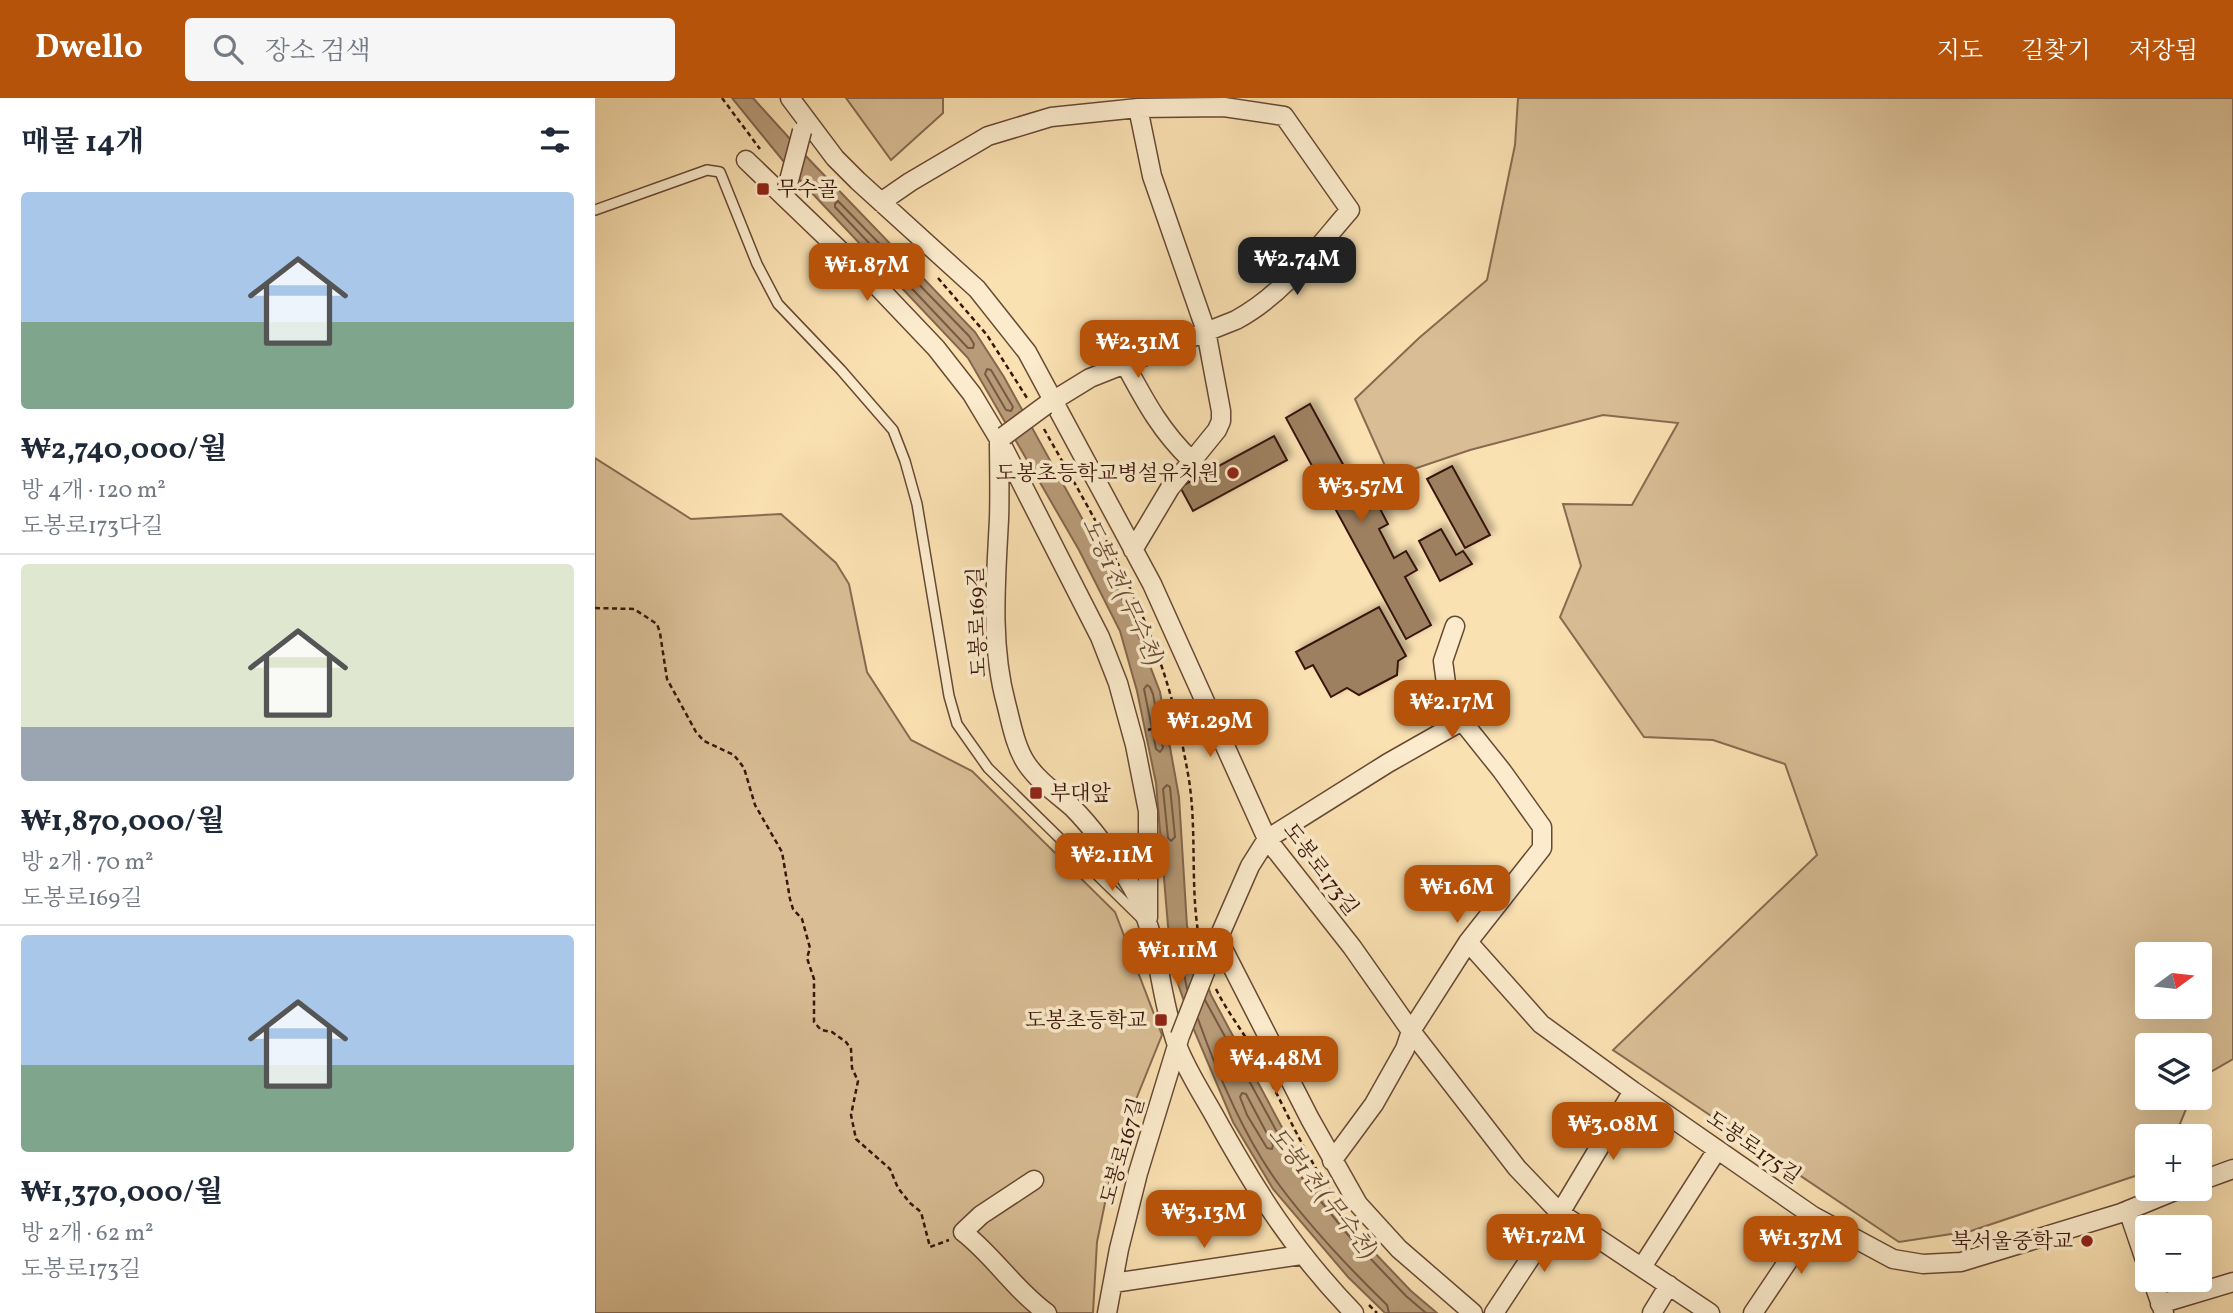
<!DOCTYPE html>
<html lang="ko">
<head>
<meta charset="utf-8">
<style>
	body { margin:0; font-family:Vollkorn,"Noto Serif KR",serif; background:#f6f6f7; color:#1f2937; height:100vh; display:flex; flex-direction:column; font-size:26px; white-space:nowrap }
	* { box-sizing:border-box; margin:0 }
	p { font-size:23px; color:#747a83 }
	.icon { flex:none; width:38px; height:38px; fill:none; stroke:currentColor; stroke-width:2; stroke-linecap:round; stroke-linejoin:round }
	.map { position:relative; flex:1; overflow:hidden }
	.panel { display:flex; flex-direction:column; background:#fff; width:595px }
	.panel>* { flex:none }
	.needle { width:46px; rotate:75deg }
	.controls { position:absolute; left:1540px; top:844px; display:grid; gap:14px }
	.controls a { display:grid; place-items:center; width:77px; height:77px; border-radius:7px; background:#fff; box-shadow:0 7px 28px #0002; font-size:35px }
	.price { position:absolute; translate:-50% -60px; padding:0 16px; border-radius:14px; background:#b45309; color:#fff; font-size:23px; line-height:46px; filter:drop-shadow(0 2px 4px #0008) }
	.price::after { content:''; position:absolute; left:50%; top:42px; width:21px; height:16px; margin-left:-10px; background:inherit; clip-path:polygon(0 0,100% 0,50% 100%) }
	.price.selected { background:#222; color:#fff }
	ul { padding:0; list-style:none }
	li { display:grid; align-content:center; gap:14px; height:371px; padding:0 21px }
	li+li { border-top:2px solid #e0e1e3 }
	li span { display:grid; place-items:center; height:217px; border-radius:7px; color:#555 }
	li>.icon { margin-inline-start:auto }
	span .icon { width:126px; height:126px; fill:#fffc; stroke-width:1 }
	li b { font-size:30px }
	h2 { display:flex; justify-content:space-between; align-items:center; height:84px; padding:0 21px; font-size:30px }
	header { display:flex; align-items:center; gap:42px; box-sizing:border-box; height:98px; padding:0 35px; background:#b45309; color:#fff }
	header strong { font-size:33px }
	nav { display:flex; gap:38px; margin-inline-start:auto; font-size:24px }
	.search { width:490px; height:63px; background:#f6f6f7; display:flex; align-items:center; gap:18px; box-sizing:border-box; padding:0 24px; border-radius:7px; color:#747a83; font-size:26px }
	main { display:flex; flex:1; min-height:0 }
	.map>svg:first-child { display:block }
</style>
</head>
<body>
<header>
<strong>Dwello</strong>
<div class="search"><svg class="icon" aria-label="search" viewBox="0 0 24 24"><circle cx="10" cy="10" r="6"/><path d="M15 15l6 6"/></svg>장소 검색</div>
<nav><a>지도</a><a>길찾기</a><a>저장됨</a></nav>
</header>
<main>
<section class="panel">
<h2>매물 14개<svg class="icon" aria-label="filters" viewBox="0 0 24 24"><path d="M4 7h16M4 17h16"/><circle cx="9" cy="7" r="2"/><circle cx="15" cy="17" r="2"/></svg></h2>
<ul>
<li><span style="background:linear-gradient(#a9c7e8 60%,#7fa58c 0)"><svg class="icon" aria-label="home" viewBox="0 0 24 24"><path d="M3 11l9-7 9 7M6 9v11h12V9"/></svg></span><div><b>₩2,740,000/월</b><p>방 4개 · 120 m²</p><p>도봉로173다길</p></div></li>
<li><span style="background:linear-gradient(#dfe7d0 75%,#9aa5b1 0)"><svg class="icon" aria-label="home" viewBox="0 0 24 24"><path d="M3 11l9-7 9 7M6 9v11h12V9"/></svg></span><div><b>₩1,870,000/월</b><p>방 2개 · 70 m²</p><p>도봉로169길</p></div></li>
<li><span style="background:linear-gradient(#a9c7e8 60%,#7fa58c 0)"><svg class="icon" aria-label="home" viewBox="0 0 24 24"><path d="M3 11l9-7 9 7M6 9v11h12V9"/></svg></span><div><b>₩1,370,000/월</b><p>방 2개 · 62 m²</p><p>도봉로173길</p></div></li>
</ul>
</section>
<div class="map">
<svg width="1638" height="1215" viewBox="0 0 1638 1215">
	<defs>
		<filter id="shadow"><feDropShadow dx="5" dy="-5" stdDeviation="3.5" flood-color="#0004"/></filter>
	</defs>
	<rect width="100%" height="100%" fill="#fae1b2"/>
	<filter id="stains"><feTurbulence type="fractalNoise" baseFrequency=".00286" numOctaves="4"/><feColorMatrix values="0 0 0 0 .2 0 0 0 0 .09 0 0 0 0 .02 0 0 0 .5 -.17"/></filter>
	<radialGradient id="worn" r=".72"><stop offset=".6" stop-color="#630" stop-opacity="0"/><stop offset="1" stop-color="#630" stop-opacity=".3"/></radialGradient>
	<path fill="#d9be95" stroke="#886a50" stroke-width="2" fill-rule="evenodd" d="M251,0h97v15l-52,47z
		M923,0h715v961l-33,19v-33h-53v52h44l-16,39h-28v36l-176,59 -72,11 -286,-192 204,-195 -32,-91 -72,-24 -69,-3 -84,-120 21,-51 -18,-62 69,1 46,-82 -75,-8 -133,35 -80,27 -35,-78 64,-61 68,-58 28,-135zM1552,856h53v52h-53z
		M0,360l96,61 90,-5 55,49 13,21 18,88 44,68 61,31 143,141 47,123 -46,114 -19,93 -4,71h-498z"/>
	<path fill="#b89c79" stroke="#85664d" stroke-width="2" d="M137,0h21l47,52 175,182 29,45 90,163 40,84 26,68 19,105 8,129 24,69 96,179 46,56 58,61 26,22h-52l-37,-36 -75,-88 -40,-67 -39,-92 -17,-49 -9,-55 -12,-143 -19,-92 -17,-60 -41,-81 -111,-192 -175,-185z"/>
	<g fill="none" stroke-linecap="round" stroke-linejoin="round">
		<path stroke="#785942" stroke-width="2" d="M243,103l131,135 5,8 -1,4h-5l-133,-141v-3z
			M392,271l4,1 22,37 -2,4 -5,-1 -21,-36z
			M552,587l3,2 3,7 10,54 -3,4 -4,-3 -12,-60z
			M572,687l3,2 5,50 -4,4 -3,-3 -5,-49z
			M592,891l-9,-48 2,-3 4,1 11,30
			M610,902l97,178 46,57 58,61 20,17
			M603,921c20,56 47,120 82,167 32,43 69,82 107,119l2,8
			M647,995l4,1 27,51 -1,4 -5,-1 -20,-33 -7,-18z"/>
	</g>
	<path fill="#9d8061" stroke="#38160a" stroke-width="2" filter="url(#shadow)" d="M715,306l58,106 10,-5 10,19 -9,5 15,29 12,-7 11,19 -12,7 26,48 -25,14 -120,-221z
		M679,338l13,24 -94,51 -13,-24z
		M857,368l38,69 -25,13 -38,-69z
		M846,431l15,26 7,-4 9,13 -32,17 -21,-40z
		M784,509l27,49 -8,5 -1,14 -38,20 -12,-7 -16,9 -18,-32 -8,4 -9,-17z"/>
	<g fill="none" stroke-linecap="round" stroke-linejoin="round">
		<defs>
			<path id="lane" d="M0,112l112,-40 13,2 37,92 21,40 63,66 52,60 12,31 12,43 32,192 8,28 31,44 153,150"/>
			<path id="street" d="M195,0l45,60 23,23 119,108 50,63 125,232 115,255 85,108 59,84 106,137 43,45 150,100
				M151,62l131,126 59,62 36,46 27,45 101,198 18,46 17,62 13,66v107
				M286,104l29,-20 78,-46 63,-19 87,-9 86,-1 60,9 66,94c-34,39 -67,85 -114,110l-146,58 -44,27
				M530,266c20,37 35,66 66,96
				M404,341c0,27 1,53 0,80 -3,60 -9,125 7,184 5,19 9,43 20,60 12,18 30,30 46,44 23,23 43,52 60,80 28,48 26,107 45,158 9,24 24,47 37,70 42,76 79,135 140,198
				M538,452l37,-62 47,-58 4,-9v-10l-15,-80 -54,-155 -14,-68
				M867,623l-74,42 -121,76 -17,27 -32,73 92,180 48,85 41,45 74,64
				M873,844l73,82 92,67 180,125 80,43 30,5 38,-2 160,-49 61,-25
				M737,1063l42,-57 31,-55 6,-18 57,-89 74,-94v-21l-40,-56 -40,-50 -15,-30 -4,-30 12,-35
				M439,1082l-53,35 -18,17c31,24 52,58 84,81
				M1605,1083l33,-12
				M1533,1112l19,56
				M1047,1169l75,-117
				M1557,1181l12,34
				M518,1185l188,-28
				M1565,1206l73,-22
				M512,1215l12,-64 19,-76 41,-134
				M899,1215l66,-100 73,-122
				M1057,1215l17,-28
				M1158,1215l64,-95"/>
		</defs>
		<use href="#lane" stroke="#684934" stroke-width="12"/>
		<use href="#street" stroke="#684934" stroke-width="21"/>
		<path stroke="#38160a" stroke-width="2.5" stroke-dasharray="5 3.5" stroke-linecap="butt" d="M127,0l38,51
			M343,180l49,57 40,63
			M449,331c40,71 87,150 114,227 14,38 23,79 30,118 10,56 1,114 12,169
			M0,510l39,1 23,15 3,9 7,46 29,53 8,9 30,14 10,13 11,37 27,47 8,47 3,10 9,10 8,29 -3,10 7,21v43l7,8 11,2 14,10 5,7 1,19 6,13 -7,34 5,24 34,30 8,19 12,15 11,9 9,35 19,-7
			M553,632l44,-14
			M621,891c11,23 27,42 39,64 26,45 45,94 75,137
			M774,1207l8,8"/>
		<use href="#lane" stroke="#fceccd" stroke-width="9"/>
		<use href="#street" stroke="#fceccd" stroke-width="18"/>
		<defs>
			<path id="street-bridge" d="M192,90l15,-57
				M409,338l42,-31
				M585,938l32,-82"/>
		</defs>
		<use href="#street-bridge" stroke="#684934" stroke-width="21" stroke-linecap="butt"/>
		<use href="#street-bridge" stroke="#fceccd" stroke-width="18"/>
	</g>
	<g fill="#8f2418" stroke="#fceccd" stroke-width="2.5">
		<rect x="161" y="84" width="14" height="14" rx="3.5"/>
		<circle cx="638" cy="375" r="7"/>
		<rect x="434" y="688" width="14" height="14" rx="3.5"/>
		<rect x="559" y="915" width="14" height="14" rx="3.5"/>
		<circle cx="1492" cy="1143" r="7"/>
	</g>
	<g text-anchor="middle" stroke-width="7" stroke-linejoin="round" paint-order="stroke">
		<g font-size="21" fill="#38160a" stroke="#fceccd" text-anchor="end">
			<text x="182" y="98" text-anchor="start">무수골</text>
			<text x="624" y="382">도봉초등학교병설유치원</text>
			<text x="455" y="702" text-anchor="start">부대앞</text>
			<text x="552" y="929">도봉초등학교</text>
			<text x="1478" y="1150">북서울중학교</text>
		</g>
		<g font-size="21" fill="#38160a" stroke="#fceccd">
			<text transform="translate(382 524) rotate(-92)" y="7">도봉로169길</text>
			<text transform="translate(726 771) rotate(53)" y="7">도봉로173길</text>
			<text transform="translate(1159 1049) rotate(35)" y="7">도봉로175길</text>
			<text transform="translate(527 1053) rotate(-74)" y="7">도봉로167길</text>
		</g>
		<g font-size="23" font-style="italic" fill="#6b4c36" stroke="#fceccd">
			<text transform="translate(528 493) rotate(65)" y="8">도봉1천 (무수천)</text>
			<text transform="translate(728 1094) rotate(52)" y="8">도봉1천 (무수천)</text>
		</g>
	</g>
	<rect width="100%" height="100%" filter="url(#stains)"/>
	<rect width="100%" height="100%" fill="url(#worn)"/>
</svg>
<div class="controls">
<a><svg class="needle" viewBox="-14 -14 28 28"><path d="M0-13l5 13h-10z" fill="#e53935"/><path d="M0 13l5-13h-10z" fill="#747a83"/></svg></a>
<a><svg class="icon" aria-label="layers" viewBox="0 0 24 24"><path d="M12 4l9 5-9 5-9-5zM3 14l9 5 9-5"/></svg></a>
<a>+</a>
<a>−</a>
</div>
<b class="price selected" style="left:702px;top:199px">₩2.74M</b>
<b class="price" style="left:272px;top:205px">₩1.87M</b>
<b class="price" style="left:543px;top:282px">₩2.31M</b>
<b class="price" style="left:766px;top:426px">₩3.57M</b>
<b class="price" style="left:857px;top:642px">₩2.17M</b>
<b class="price" style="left:615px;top:661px">₩1.29M</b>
<b class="price" style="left:517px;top:795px">₩2.11M</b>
<b class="price" style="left:862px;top:827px">₩1.6M</b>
<b class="price" style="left:583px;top:890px">₩1.11M</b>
<b class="price" style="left:681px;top:998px">₩4.48M</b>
<b class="price" style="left:1018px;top:1064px">₩3.08M</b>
<b class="price" style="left:609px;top:1152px">₩3.13M</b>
<b class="price" style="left:949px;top:1176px">₩1.72M</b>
<b class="price" style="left:1206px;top:1178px">₩1.37M</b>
</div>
</main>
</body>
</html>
